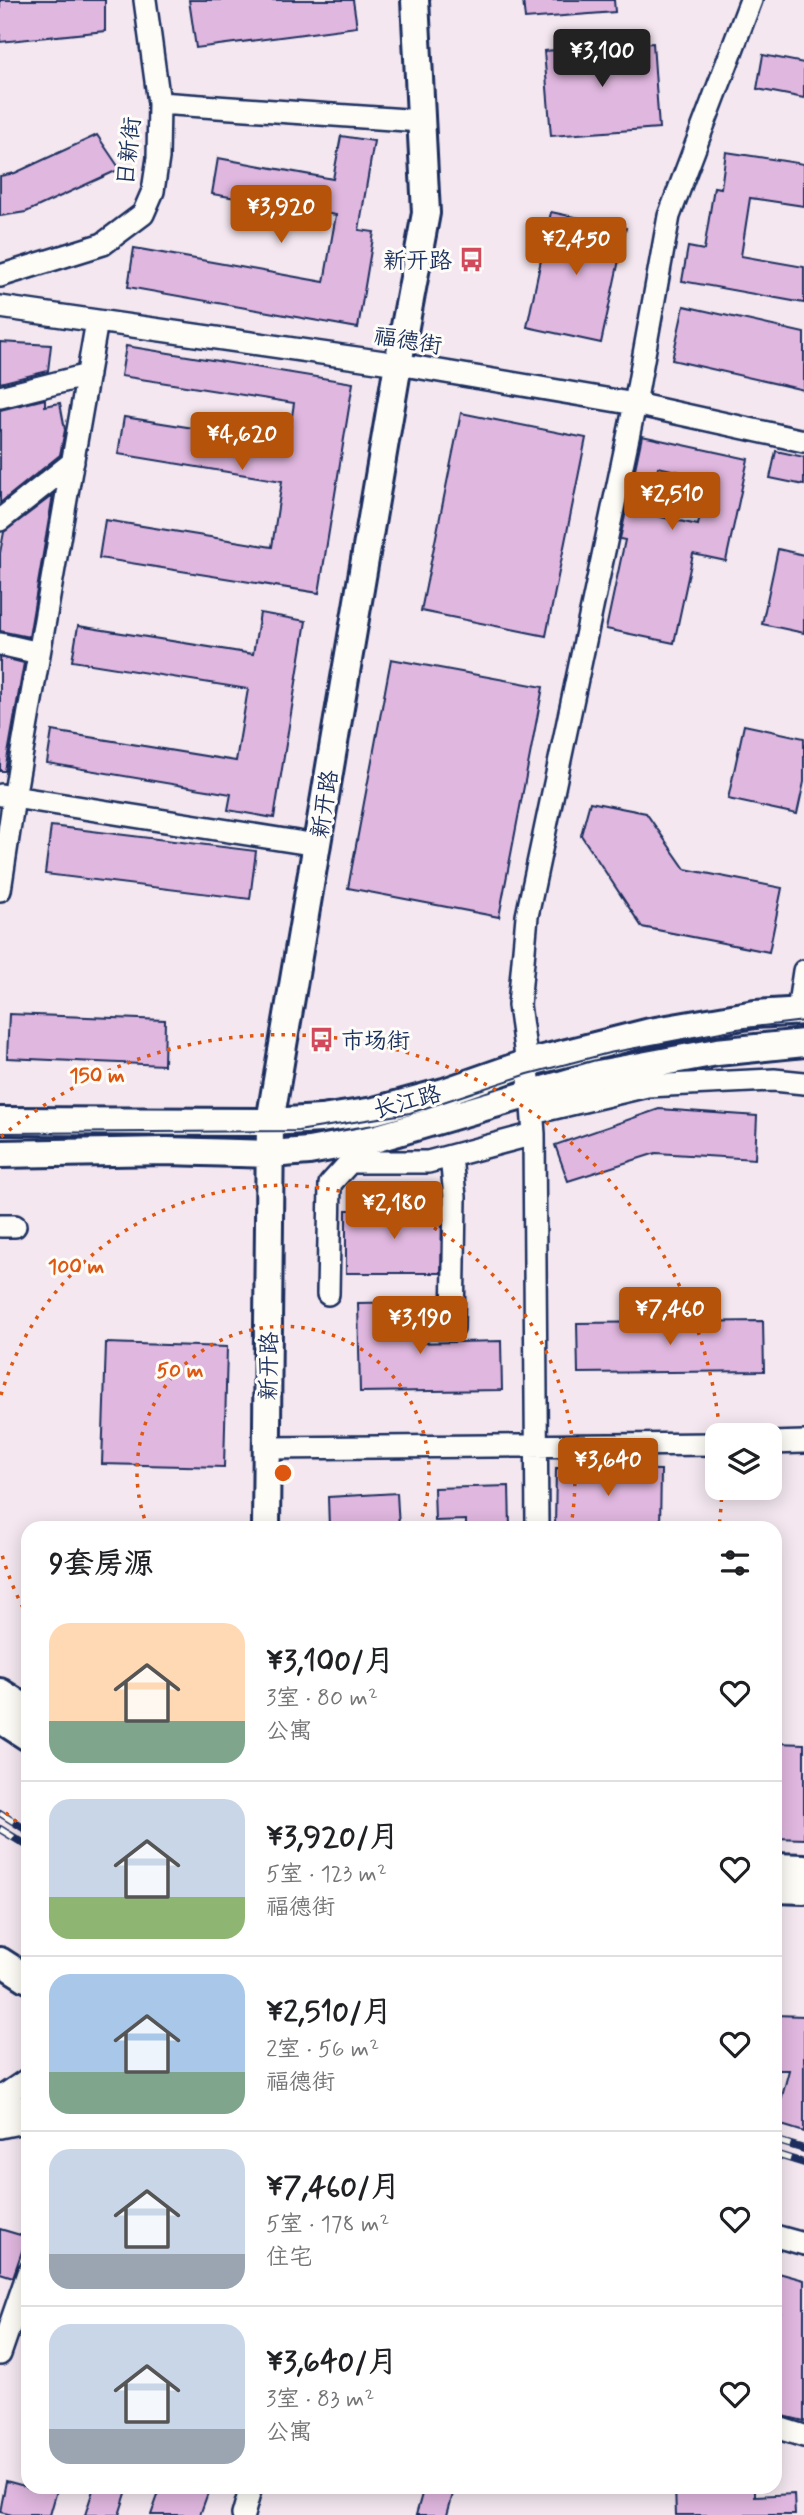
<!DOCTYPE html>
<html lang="zh">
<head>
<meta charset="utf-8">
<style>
	body { margin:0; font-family:Mynerve,"LXGW WenKai TC",sans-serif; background:#f6f6f6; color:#202124; height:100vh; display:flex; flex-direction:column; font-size:26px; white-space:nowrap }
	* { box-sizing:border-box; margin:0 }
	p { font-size:23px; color:#757577 }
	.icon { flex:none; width:38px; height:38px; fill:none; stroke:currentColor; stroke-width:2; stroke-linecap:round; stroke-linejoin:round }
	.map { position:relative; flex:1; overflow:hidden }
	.details { position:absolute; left:21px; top:1521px; width:761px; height:973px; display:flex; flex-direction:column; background:#fff; border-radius:21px; box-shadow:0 4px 18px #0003 }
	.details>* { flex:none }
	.fabs { position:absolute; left:705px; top:1423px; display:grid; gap:14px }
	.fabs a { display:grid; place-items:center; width:77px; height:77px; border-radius:14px; background:#fff; box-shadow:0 4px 18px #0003; font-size:35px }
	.price { position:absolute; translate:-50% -60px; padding:0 16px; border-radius:7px; background:#b45309; color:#fff; font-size:23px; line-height:46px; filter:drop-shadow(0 2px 4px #0008) }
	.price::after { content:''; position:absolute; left:50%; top:42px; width:21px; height:16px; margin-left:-10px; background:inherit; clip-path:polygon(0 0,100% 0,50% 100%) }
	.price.current { background:#222; color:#fff }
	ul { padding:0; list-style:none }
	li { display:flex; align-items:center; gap:21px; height:175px; padding:0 28px }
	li+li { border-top:2px solid #e0e0e0 }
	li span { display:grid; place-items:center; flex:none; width:196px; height:140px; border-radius:21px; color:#555 }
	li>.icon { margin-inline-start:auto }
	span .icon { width:84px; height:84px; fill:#fffc; stroke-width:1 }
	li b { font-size:30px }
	h2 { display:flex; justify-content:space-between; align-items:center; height:84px; padding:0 28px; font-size:30px }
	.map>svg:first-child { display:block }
</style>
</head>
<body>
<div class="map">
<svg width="804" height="2515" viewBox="0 0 804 2515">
	<rect width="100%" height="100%" fill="#f4e7f0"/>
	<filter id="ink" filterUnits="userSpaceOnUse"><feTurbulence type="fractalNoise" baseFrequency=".0143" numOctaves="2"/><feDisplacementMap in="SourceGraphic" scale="14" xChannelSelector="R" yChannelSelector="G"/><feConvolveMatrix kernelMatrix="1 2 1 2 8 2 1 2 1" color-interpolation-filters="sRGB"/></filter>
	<g filter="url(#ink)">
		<path fill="#e0b7df" stroke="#1b2f5e" stroke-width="2" fill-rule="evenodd" d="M0,0h105v31l-105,11z
			M189,0h164l4,27 -161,21z
			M523,0h91l1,12 -90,7z
			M653,43l6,85 -108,8 -7,-85z
			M763,55l41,8v35l-47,-9z
			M97,135l23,34 -94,43 -26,4v-40l15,-3z
			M341,136l33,5 -15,89 15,2 -16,96 -230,-41 6,-39 190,34 12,-67 -124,-21 6,-36 115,21z
			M726,152l78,12v42l-54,-8 -9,58 63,11v36l-122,-22 6,-34 16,3 10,-63 7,1z
			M551,212l75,16 -25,115 -74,-16z
			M684,306l120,27v57l-132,-30z
			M0,342l51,3 -3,26 -48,12z
			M126,346l227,37 -34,210 -220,-35 6,-38 167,27 10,-66 -164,-27 6,-37 164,26 6,-40 -173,-27z
			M45,399v7l15,-3 5,27 -5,25 -60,48v-93z
			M461,413l125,25 -40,198 -125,-25z
			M642,436l106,23 -22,102 -33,-7 -19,89 -68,-14 19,-89 -5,-1zM658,467l50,11 -10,47 -51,-11z
			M776,451l28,6v28l-34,-7z
			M53,495l-24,142 -29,-6v-78l4,-21z
			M778,549l26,6v78l-42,-9z
			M260,613l46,8 -32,197 -46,-8 3,-16 -184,-31 5,-32 184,30 12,-72 -176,-28 6,-35 175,28z
			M0,657l24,6 -19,108h-5z
			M391,659l152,28 -44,230 -151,-29z
			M744,725l60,13v44l-7,32 -69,-15z
			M590,802l56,11 39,56 97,19 -13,64 -127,-25 -61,-92z
			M51,826l205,25 -6,48 -205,-25z
			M9,1014l156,6 -1,45 -157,-7z
			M659,1109l98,7 -2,43 -99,-6 -88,28 -13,-36z
			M346,1210h96l-1,63h-95z
			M413,1302l1,41 87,-2 1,49 -142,2 -2,-89z
			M763,1321l1,50 -186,2 -1,-50z
			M106,1343l121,4 -3,120 -122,-3z
			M556,1468l105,2 -1,58h-105z
			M509,1486l1,42h-44v-8l-31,1 -1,-33z
			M397,1493l2,35h-70l-1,-31z
			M775,1743l29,1v95l-29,-1 3,-64h-3z
			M775,2015l29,1v116l-29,-9 14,-53h-14z
			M0,2229l27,8 -14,40 -13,-4z
			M775,2272l29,8v141l-29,-7v-71l6,-34 -6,-1z
			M6,2481l22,6h30l-8,28h-38l-12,-3z
			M94,2487h34l-9,28h-34z
			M161,2487h49l-10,28h-49z
			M424,2487h31l-8,28h-31z
			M675,2487h80v9l39,-2 1,21h-119z"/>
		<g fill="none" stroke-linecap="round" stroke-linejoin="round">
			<defs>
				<path id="minor" d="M159,103l262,18
					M0,276l103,-32 40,-30 10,-23 5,-33 1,-55 -14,-103
					M0,307l398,57 237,40 169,37
					M0,397l88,-22
					M0,520l73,-58
					M0,644l39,9
					M1,795l316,50
					M0,890l14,-92 83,-477
					M798,1011l6,-40
					M533,1113l114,-27 127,-6 30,3
					M451,1156l4,41 -2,131
					M0,1226h15
					M328,1294l2,-110 20,-22h78l106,-28
					M770,1443l34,-1
					M267,1448l451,-4
					M537,1528l-3,-394 -3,-41 -12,-88 8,-89 108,-512 34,-188 82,-216
					M0,2098l28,-19
					M0,2111l28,-5
					M0,2127l28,-6
					M775,2236l29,8
					M0,2354l28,-81
					M775,2427l29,9
					M243,2515l8,-28"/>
				<path id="major" d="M0,1121l270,1 51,-3 53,-8 70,-19 83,-29 123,-31 105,-18 49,-3
					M0,1154l167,-3 103,3 39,-3 65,-12 224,-65 119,-22 87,-9
					M266,1528l4,-406 128,-758 28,-151 -11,-213
					M0,1692l28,18
					M0,1719l28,18
					M775,1867l29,1
					M775,1889l29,1
					M0,1961l28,18"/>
			</defs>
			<use href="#minor" stroke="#1b2f5e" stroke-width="26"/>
			<use href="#major" stroke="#1b2f5e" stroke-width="32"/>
			<use href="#minor" stroke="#fdfcf7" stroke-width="21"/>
			<use href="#major" stroke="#fdfcf7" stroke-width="26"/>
			<path stroke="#1b2f5e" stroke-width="2" d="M0,1133l298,-2 112,-18 118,-39 81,-21 128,-24 67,-8"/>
			<defs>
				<path id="rail" d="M0,1813l28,18
					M0,1829l28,17
					M775,2140l29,9
					M775,2154l29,9"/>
			</defs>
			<use href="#rail" stroke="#1b2f5e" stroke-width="8"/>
			<use href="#rail" stroke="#fdfcf7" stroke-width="5" stroke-dasharray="16" stroke-linecap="butt"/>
		</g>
	</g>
	<g fill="none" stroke="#de5710" stroke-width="3.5" stroke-dasharray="3.5 7">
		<path d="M148 1528A146 146 0 1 1 418 1528"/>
		<path d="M28 1617A293 293 0 0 1 1 1551M1 1395A293 293 0 0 1 571 1526"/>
		<path d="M722 1488A439 439 0 0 1 719 1527M25 1828A439 439 0 0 1 1 1809M1 1137A439 439 0 0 1 720 1435"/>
	</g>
	<defs>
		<symbol id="bus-bare" viewBox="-9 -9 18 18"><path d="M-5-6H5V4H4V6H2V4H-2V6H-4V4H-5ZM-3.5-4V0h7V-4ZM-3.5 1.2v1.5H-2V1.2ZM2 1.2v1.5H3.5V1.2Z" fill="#d1495b" stroke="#fdfcf7" stroke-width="2.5" paint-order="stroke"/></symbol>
	</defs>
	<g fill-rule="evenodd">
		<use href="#bus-bare" x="454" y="242" width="35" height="35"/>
		<use href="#bus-bare" x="304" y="1022" width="35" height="35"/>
	</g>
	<g text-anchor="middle" stroke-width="6" stroke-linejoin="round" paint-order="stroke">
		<g font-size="23" fill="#1b2f5e" stroke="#fdfcf7">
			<text transform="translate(128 151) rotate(-84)" y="8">日新街</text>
			<text transform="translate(408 340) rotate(9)" y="8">福德街</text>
			<text transform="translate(324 804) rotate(-81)" y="8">新开路</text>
			<text transform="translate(407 1101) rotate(-15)" y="8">长江路</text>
			<text transform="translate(268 1366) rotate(-89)" y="8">新开路</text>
		</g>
		<g font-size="23" fill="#1b2f5e" stroke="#fdfcf7" text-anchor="end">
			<text x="452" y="268">新开路</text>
			<text x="341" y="1048" text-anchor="start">市场街</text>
		</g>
	</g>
	<circle cx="283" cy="1473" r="10" fill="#de5710" stroke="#fdfcf7" stroke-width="3.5"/>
	<g font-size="21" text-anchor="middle" font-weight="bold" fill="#de5710" stroke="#fdfcf7" stroke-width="6" stroke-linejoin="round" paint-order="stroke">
		<text x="97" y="1082">150 m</text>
		<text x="76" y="1273">100 m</text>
		<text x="180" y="1377">50 m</text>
	</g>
</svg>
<div class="fabs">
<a><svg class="icon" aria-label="layers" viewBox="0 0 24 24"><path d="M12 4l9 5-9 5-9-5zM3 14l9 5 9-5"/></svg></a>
</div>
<b class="price current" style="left:602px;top:89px">¥3,100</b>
<b class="price" style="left:281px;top:245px">¥3,920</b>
<b class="price" style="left:576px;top:277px">¥2,450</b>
<b class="price" style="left:242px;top:472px">¥4,620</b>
<b class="price" style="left:672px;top:532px">¥2,510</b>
<b class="price" style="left:394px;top:1241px">¥2,180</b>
<b class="price" style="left:670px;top:1347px">¥7,460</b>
<b class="price" style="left:420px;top:1356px">¥3,190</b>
<b class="price" style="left:608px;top:1498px">¥3,640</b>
<section class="details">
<h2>9套房源<svg class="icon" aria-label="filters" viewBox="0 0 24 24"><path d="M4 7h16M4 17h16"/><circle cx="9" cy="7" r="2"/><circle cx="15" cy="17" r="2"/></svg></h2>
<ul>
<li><span style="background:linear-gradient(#ffd9b3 70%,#7fa58c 0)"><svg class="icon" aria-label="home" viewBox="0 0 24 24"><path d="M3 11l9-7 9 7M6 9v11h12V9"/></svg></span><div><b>¥3,100/月</b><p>3室 · 80 m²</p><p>公寓</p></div><svg class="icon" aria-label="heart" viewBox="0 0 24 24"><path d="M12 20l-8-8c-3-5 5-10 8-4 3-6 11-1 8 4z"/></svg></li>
<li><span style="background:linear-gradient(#c9d6e8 70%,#8fb573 0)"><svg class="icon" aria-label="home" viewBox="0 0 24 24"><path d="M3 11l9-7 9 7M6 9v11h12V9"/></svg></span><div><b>¥3,920/月</b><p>5室 · 123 m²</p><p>福德街</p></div><svg class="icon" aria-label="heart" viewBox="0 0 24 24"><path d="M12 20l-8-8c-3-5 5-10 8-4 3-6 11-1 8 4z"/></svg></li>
<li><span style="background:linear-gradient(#a9c7e8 70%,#7fa58c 0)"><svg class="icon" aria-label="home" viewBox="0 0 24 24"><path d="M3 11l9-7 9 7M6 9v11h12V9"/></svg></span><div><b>¥2,510/月</b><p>2室 · 56 m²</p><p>福德街</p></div><svg class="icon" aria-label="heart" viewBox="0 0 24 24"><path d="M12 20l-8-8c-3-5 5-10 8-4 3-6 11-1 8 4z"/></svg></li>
<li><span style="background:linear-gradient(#c9d6e8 75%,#9aa5b1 0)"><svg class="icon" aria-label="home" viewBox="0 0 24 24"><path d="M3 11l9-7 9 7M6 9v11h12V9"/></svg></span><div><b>¥7,460/月</b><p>5室 · 178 m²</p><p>住宅</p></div><svg class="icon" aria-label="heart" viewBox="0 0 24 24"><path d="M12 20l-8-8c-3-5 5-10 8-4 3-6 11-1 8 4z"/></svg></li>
<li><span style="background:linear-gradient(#c9d6e8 75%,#9aa5b1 0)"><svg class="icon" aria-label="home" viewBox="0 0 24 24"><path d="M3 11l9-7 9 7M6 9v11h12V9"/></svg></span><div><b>¥3,640/月</b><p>3室 · 83 m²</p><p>公寓</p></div><svg class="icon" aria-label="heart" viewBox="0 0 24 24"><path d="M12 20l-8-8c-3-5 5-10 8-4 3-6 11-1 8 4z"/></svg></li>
</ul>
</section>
</div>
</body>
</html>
